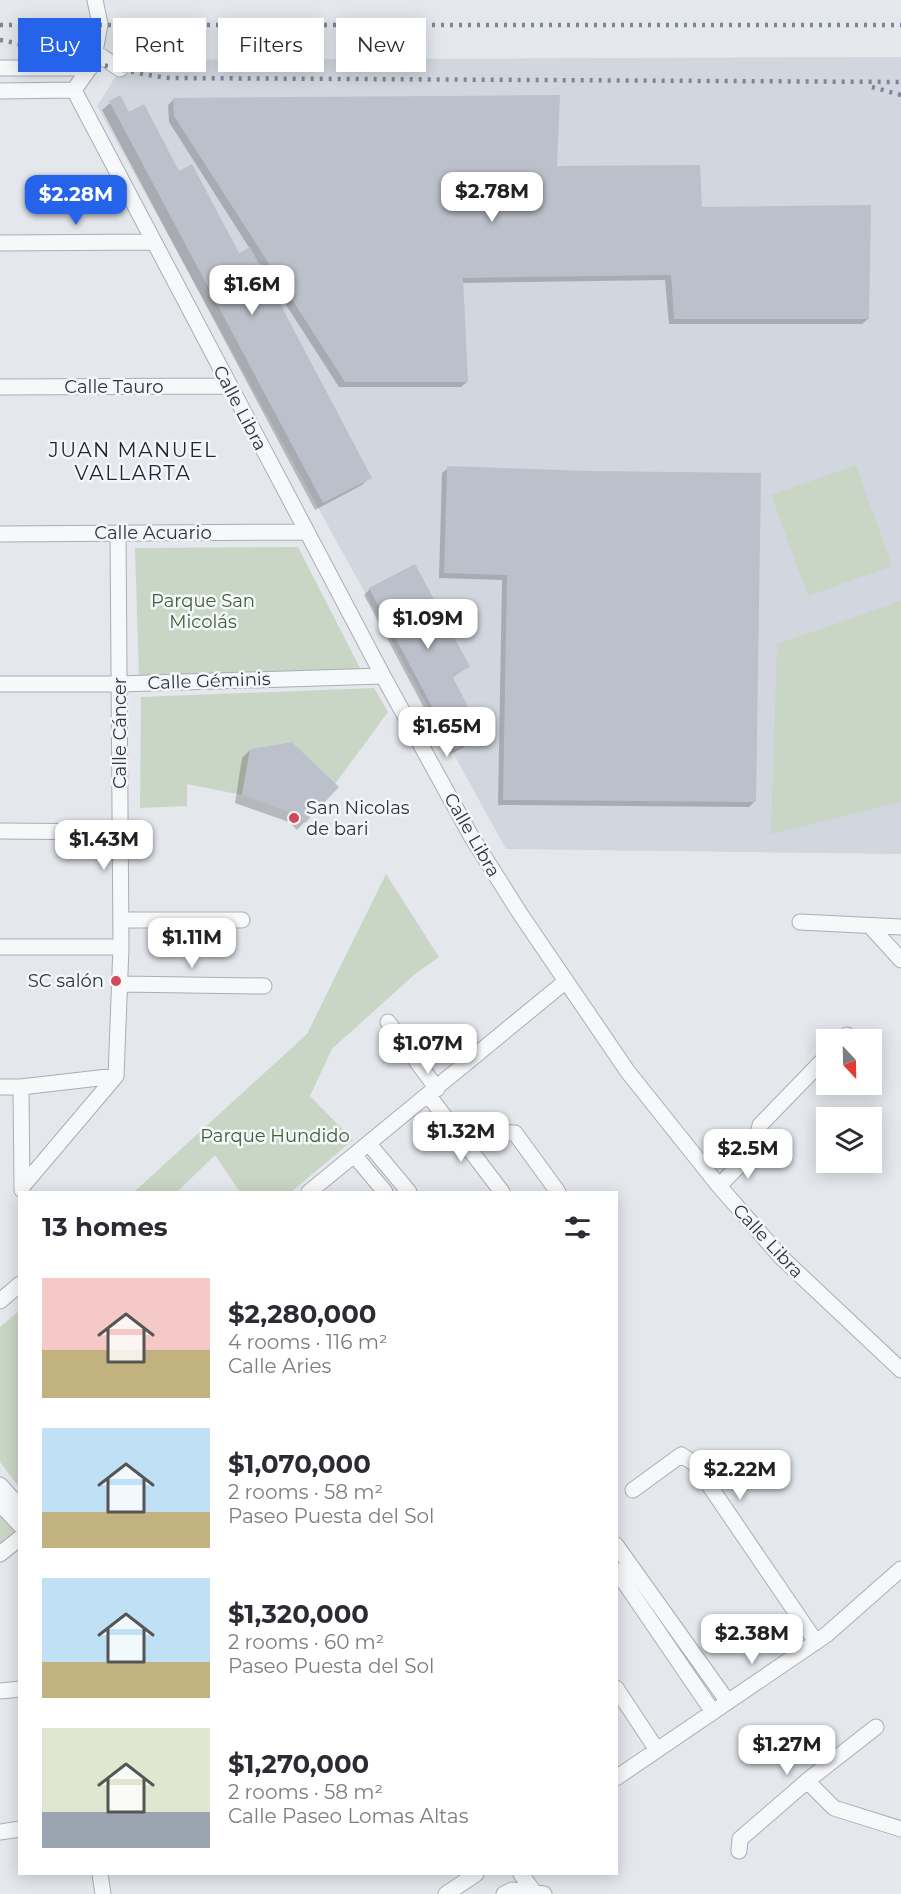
<!DOCTYPE html>
<html lang="en">
<head>
<meta charset="utf-8">
<style>
	body { margin:0; font-family:Montserrat,sans-serif; background:#f7f7f7; color:#2b2b33; height:100vh; display:flex; flex-direction:column; font-size:22px; white-space:nowrap }
	* { box-sizing:border-box; margin:0 }
	p { font-size:20px; color:#7c7c81 }
	.icon { flex:none; width:33px; height:33px; fill:none; stroke:currentColor; stroke-width:2; stroke-linecap:round; stroke-linejoin:round }
	.map { position:relative; flex:1; overflow:hidden }
	.sheet { position:absolute; left:18px; top:1191px; width:600px; height:684px; display:flex; flex-direction:column; background:#fff; border-radius:0px; box-shadow:0 3px 15px #0003 }
	.sheet>* { flex:none }
	.hud { position:absolute; left:18px; top:18px; width:600px; height:54px; display:flex; gap:12px }
	.needle { width:39px; rotate:158deg }
	.buttons { position:absolute; left:816px; top:1029px; display:grid; gap:12px }
	.buttons a { display:grid; place-items:center; width:66px; height:66px; border-radius:0px; background:#fff; box-shadow:0 3px 15px #0003; font-size:30px }
	.price { position:absolute; translate:-50% -51px; padding:0 14px; border-radius:12px; background:#fff; color:#222; font-size:20px; line-height:39px; filter:drop-shadow(0 2px 3px #0008) }
	.price::after { content:''; position:absolute; left:50%; top:36px; width:18px; height:14px; margin-left:-9px; background:inherit; clip-path:polygon(0 0,100% 0,50% 100%) }
	.price.current { background:#2563eb; color:#fff }
	ul { padding:0; list-style:none }
	li { display:flex; align-items:center; gap:18px; height:150px; padding:0 24px }
	li span { display:grid; place-items:center; flex:none; width:168px; height:120px; border-radius:0px; color:#555 }
	li>.icon { margin-inline-start:auto }
	span .icon { width:72px; height:72px; fill:#fffc; stroke-width:1 }
	li b { font-size:26px }
	h2 { display:flex; justify-content:space-between; align-items:center; height:72px; padding:0 24px; font-size:26px }
	.chip { padding:0 21px; border-radius:0px; background:#fff; box-shadow:0 3px 15px #0003; font-size:21px; line-height:54px }
	.chip.current { background:#2563eb; color:#fff }
	.map>svg:first-child { display:block }
</style>
</head>
<body>
<div class="map">
<svg width="901" height="1894" viewBox="0 0 901 1894">
	<rect width="100%" height="100%" fill="#e4e7ec"/>
	<path fill="#d2d6de" d="M901,57v797l-395,-5 -409,-743 29,-46z"/>
	<path fill="#c9d6c5" d="M856,465l36,101 -84,30 -37,-101z
		M298,547l63,123 -222,7 -4,-129z
		M901,601v201l-130,32 6,-190z
		M374,688l14,24 -53,72 -43,-42 -42,7 -8,46 -55,-11v22l-47,2 1,-111z
		M386,874l53,83 -24,17 -83,75 -22,47 43,44 -62,52h-51l-25,-37 -38,37h-43l173,-158z
		M19,1311v176l-19,-25v-135z
		M0,1514l16,18 -16,14z"/>
	<path fill="#0003" d="M174,99l381,68 145,42 168,110 -6,5h-193l-4,-44 -203,3 5,99 -6,5h-122l-80,-124 -2,1 113,213 -8,8 -47,25 -213,-400 8,-7 18,11 50,59 60,82 12,-6 -81,-127 -1,-17z
		M448,468l307,333 -6,6 -251,-2 4,-225 -63,-2 3,-105z
		M370,589l98,78 -17,11 30,57 -6,6 -26,14 -85,-160z
		M250,750l87,37 -40,43 -8,-8 -54,-19 7,-45z"/>
	<path fill="#bbc0ca" d="M120,95l9,17 15,-8 35,67 13,-7 47,89 11,-6 122,231 -49,25 -214,-402z
		M560,95l-3,71 143,-1 2,42 169,-2 -2,114h-195l-3,-44 -208,3 5,104h-123l-171,-266 -1,-18z
		M447,466l142,5 172,2 -5,329 -253,-2 4,-225 -63,-2z
		M415,564l55,103 -18,9 31,59 -28,15 -86,-162z
		M292,742l47,45 -34,36 -8,-8 -55,-20 8,-46z"/>
	<g fill="none" stroke-linecap="round" stroke-linejoin="round">
		<defs>
			<path id="minor" d="M95,52l25,17
				M0,68h90
				M74,90l309,586 88,160 50,79 107,157 91,114 62,71 120,113
				M74,90l19,-27 7,-39 -5,-24
				M0,91l74,-1
				M0,243l152,-1
				M0,387l229,-1
				M0,534l307,-2
				M0,684h119l264,-8
				M0,831l120,1
				M121,920h121
				M800,922l101,5
				M870,926l31,34
				M0,947h121
				M120,984l144,2
				M388,1022l49,67
				M843,1040l4,-5
				M0,1087h21l95,-11
				M21,1087l1,103
				M429,1096l73,96
				M462,1138l17,-6 36,1 43,59
				M369,1144l40,48
				M355,1156l30,36
				M719,1186l35,-36 6,-25 66,-68
				M22,1187l94,-111 5,-129 -3,-414
				M309,1192l257,-211
				M0,1301l20,-17
				M0,1485l20,22
				M633,1490l48,-35 13,8 122,179
				M0,1504l20,21
				M616,1545l112,157
				M0,1554l20,-16
				M616,1570l97,142
				M616,1688l41,62
				M0,1691l20,-2
				M616,1778l210,-143 75,-66
				M807,1781l27,27 67,21
				M0,1832l20,-3
				M739,1851l1,-12 67,-58 69,-54
				M100,1874l3,20
				M521,1874l13,18
				M446,1894l30,-20
				M504,1894l8,-4 32,4"/>
		</defs>
		<use href="#minor" stroke="#a9aeb7" stroke-width="17"/>
		<use href="#minor" stroke="#f7f8fa" stroke-width="15"/>
		<path stroke="#7d8696" stroke-width="4.5" stroke-dasharray="3 6" stroke-linecap="butt" d="M0,25h901
			M0,40c57,10 111,31 169,38l732,4
			M872,87l29,8"/>
	</g>
	<g fill="#d1495b" stroke="#f4f6f9" stroke-width="2">
		<circle cx="294" cy="818" r="6"/>
		<circle cx="116" cy="981" r="6"/>
	</g>
	<g text-anchor="middle" stroke-width="5" stroke-linejoin="round" paint-order="stroke">
		<g font-size="18" fill="#2b3445" stroke="#f4f6f9">
			<text x="114" y="393">Calle Tauro</text>
			<text transform="translate(240 408) rotate(62)" y="6">Calle Libra</text>
			<text x="153" y="539">Calle Acuario</text>
			<text transform="translate(209 681) rotate(-2)" y="6">Calle Géminis</text>
			<text transform="translate(120 733) rotate(-90)" y="6">Calle Cáncer</text>
			<text transform="translate(472 835) rotate(60)" y="6">Calle Libra</text>
			<text transform="translate(768 1241) rotate(47)" y="6">Calle Libra</text>
		</g>
		<g font-size="18" fill="#3f6138" stroke="#f4f6f9">
			<text x="203" y="607">Parque San<tspan x="203" dy="21">Micolás</tspan></text>
			<text x="275" y="1142">Parque Hundido</text>
		</g>
		<g font-size="18" fill="#2b3445" stroke="#f4f6f9" text-anchor="start">
			<text x="306" y="814">San Nicolas<tspan x="306" dy="21">de bari</tspan></text>
			<text x="104" y="987" text-anchor="end">SC salón</text>
		</g>
		<g font-size="20" letter-spacing="1.5" fill="#1d2536" stroke="#f4f6f9">
			<text x="133" y="457">JUAN MANUEL<tspan x="133" dy="23">VALLARTA</tspan></text>
		</g>
	</g>
</svg>
<div class="buttons">
<a><svg class="needle" viewBox="-14 -14 28 28"><path d="M0-13l5 13h-10z" fill="#e53935"/><path d="M0 13l5-13h-10z" fill="#7c7c81"/></svg></a>
<a><svg class="icon" aria-label="layers" viewBox="0 0 24 24"><path d="M12 4l9 5-9 5-9-5zM3 14l9 5 9-5"/></svg></a>
</div>
<b class="price" style="left:492px;top:223px">$2.78M</b>
<b class="price current" style="left:76px;top:226px">$2.28M</b>
<b class="price" style="left:252px;top:316px">$1.6M</b>
<b class="price" style="left:428px;top:650px">$1.09M</b>
<b class="price" style="left:447px;top:758px">$1.65M</b>
<b class="price" style="left:104px;top:871px">$1.43M</b>
<b class="price" style="left:192px;top:969px">$1.11M</b>
<b class="price" style="left:428px;top:1075px">$1.07M</b>
<b class="price" style="left:461px;top:1163px">$1.32M</b>
<b class="price" style="left:748px;top:1180px">$2.5M</b>
<b class="price" style="left:740px;top:1501px">$2.22M</b>
<b class="price" style="left:752px;top:1665px">$2.38M</b>
<b class="price" style="left:787px;top:1776px">$1.27M</b>
<div class="hud">
<a class="chip current">Buy</a>
<a class="chip">Rent</a>
<a class="chip">Filters</a>
<a class="chip">New</a>
</div>
<section class="sheet">
<h2>13 homes<svg class="icon" aria-label="filters" viewBox="0 0 24 24"><path d="M4 7h16M4 17h16"/><circle cx="9" cy="7" r="2"/><circle cx="15" cy="17" r="2"/></svg></h2>
<ul>
<li><span style="background:linear-gradient(#f6c9c9 60%,#c2b280 0)"><svg class="icon" aria-label="home" viewBox="0 0 24 24"><path d="M3 11l9-7 9 7M6 9v11h12V9"/></svg></span><div><b>$2,280,000</b><p>4 rooms · 116 m²</p><p>Calle Aries</p></div></li>
<li><span style="background:linear-gradient(#bfe0f5 70%,#c2b280 0)"><svg class="icon" aria-label="home" viewBox="0 0 24 24"><path d="M3 11l9-7 9 7M6 9v11h12V9"/></svg></span><div><b>$1,070,000</b><p>2 rooms · 58 m²</p><p>Paseo Puesta del Sol</p></div></li>
<li><span style="background:linear-gradient(#bfe0f5 70%,#c2b280 0)"><svg class="icon" aria-label="home" viewBox="0 0 24 24"><path d="M3 11l9-7 9 7M6 9v11h12V9"/></svg></span><div><b>$1,320,000</b><p>2 rooms · 60 m²</p><p>Paseo Puesta del Sol</p></div></li>
<li><span style="background:linear-gradient(#dfe7d0 70%,#9aa5b1 0)"><svg class="icon" aria-label="home" viewBox="0 0 24 24"><path d="M3 11l9-7 9 7M6 9v11h12V9"/></svg></span><div><b>$1,270,000</b><p>2 rooms · 58 m²</p><p>Calle Paseo Lomas Altas</p></div></li>
</ul>
</section>
</div>
</body>
</html>
